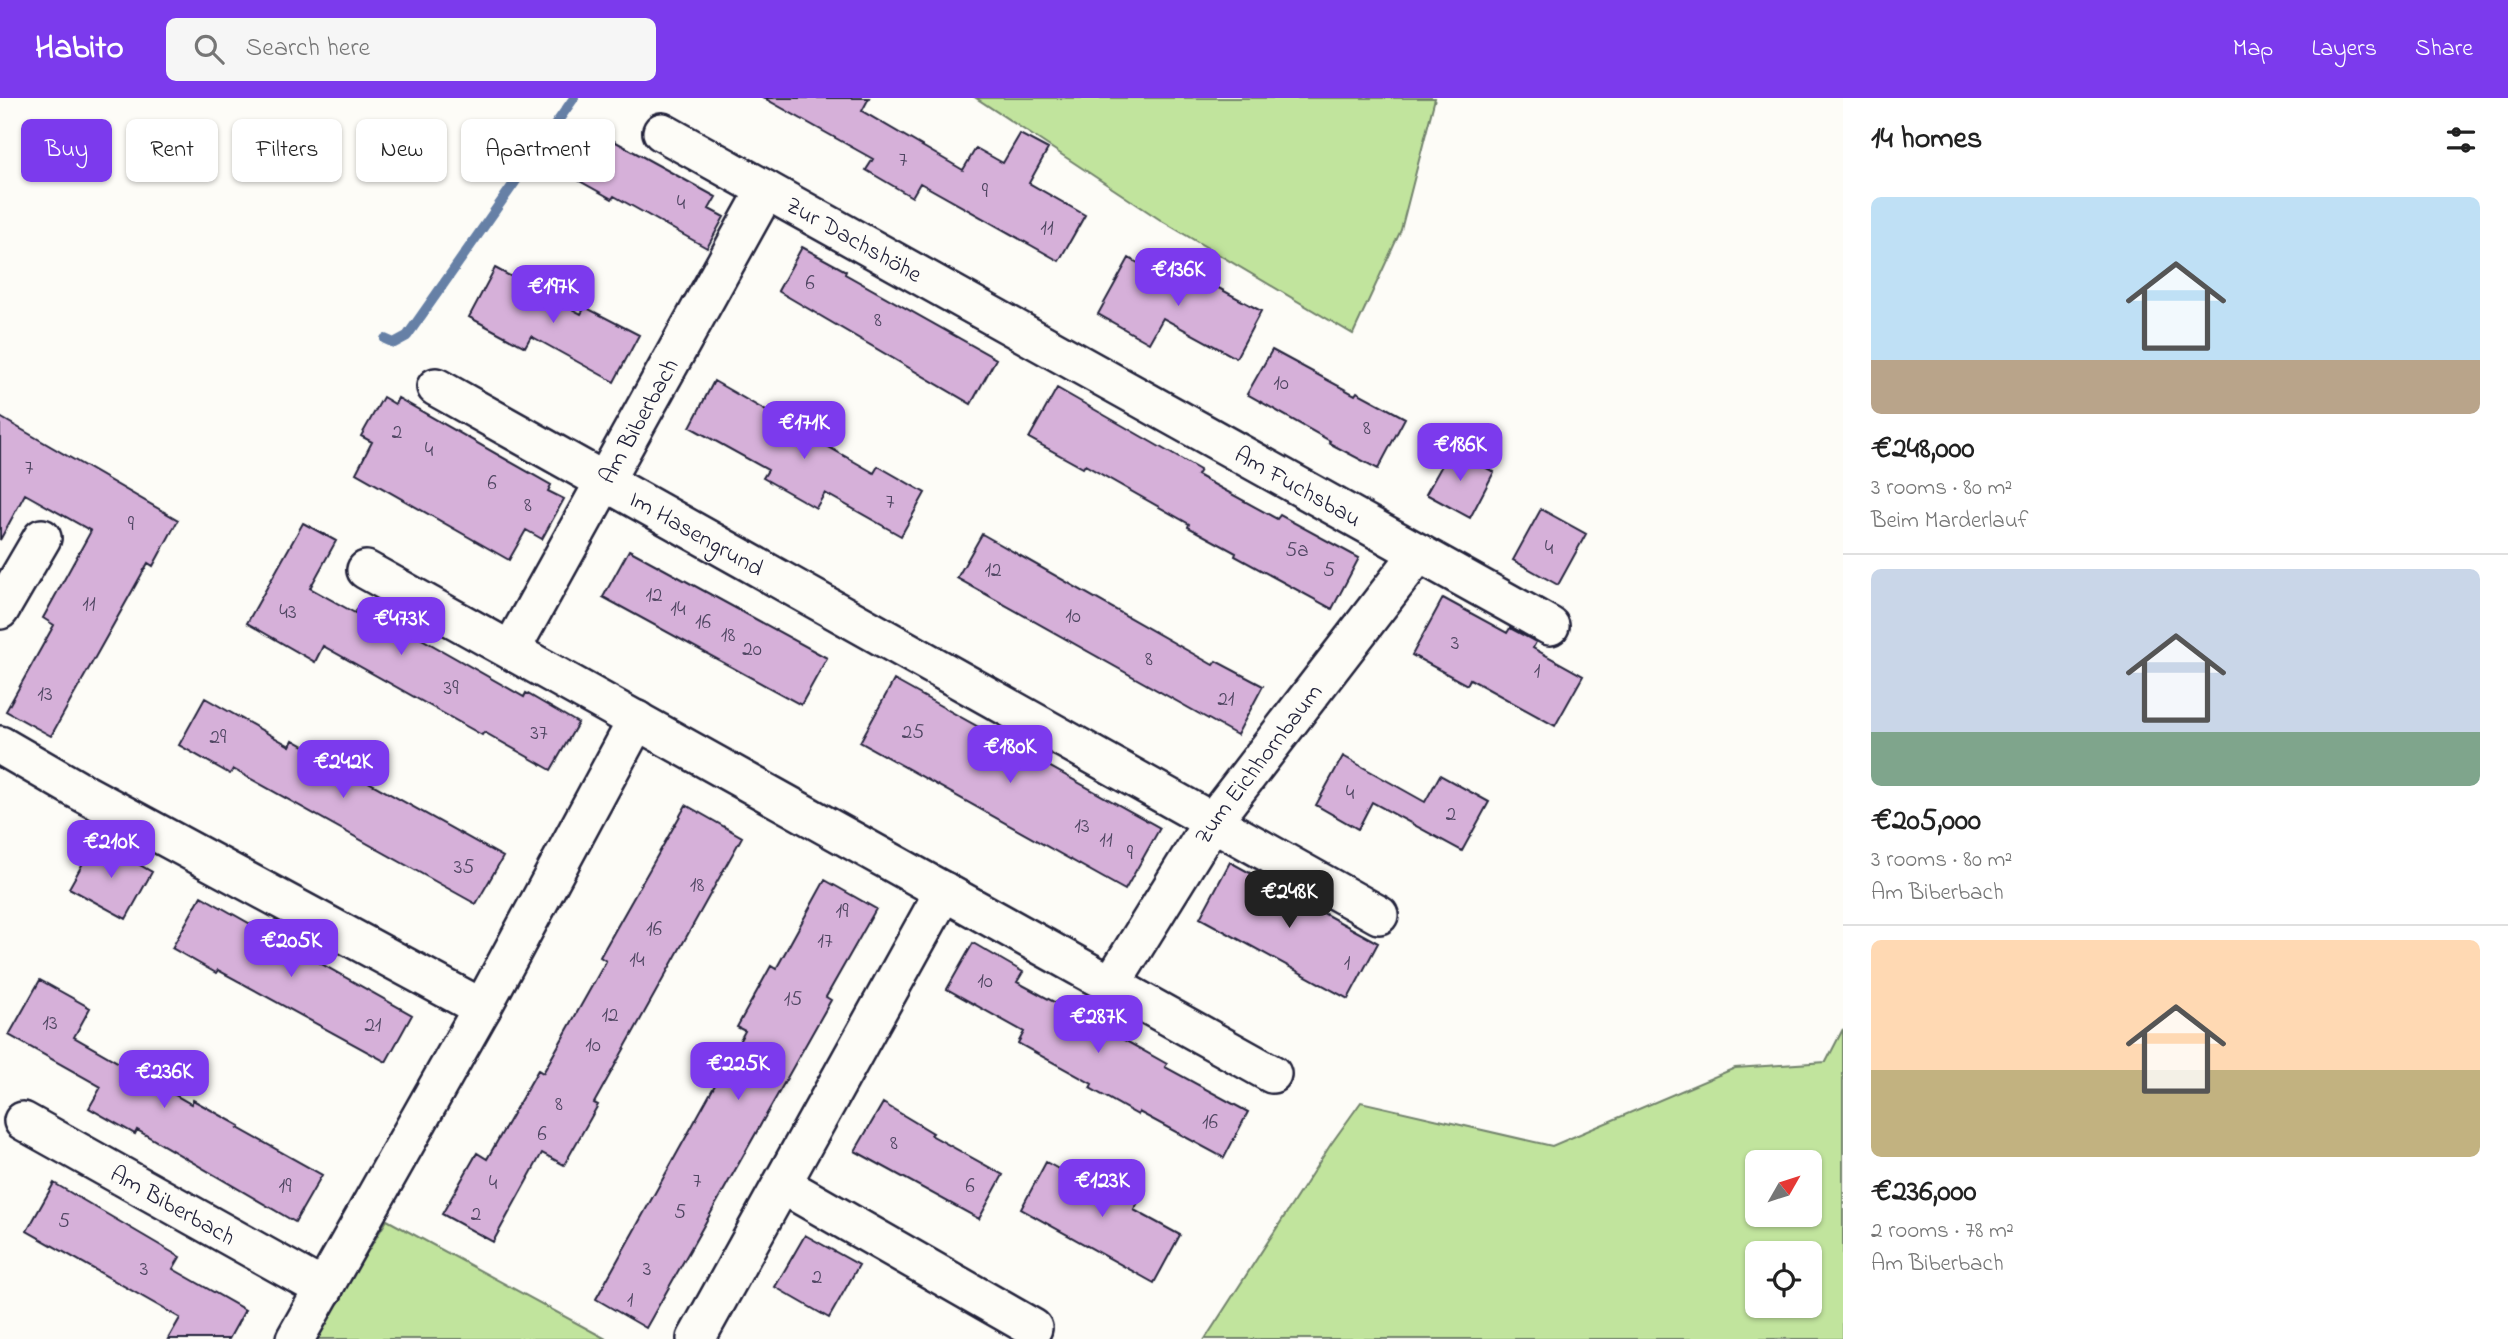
<!DOCTYPE html>
<html lang="en">
<head>
<meta charset="utf-8">
<style>
	body { margin:0; font-family:"Indie Flower",sans-serif; background:#f6f6f6; color:#222; height:100vh; display:flex; flex-direction:column; font-size:26px; white-space:nowrap }
	* { box-sizing:border-box; margin:0 }
	p { font-size:23px; color:#767676 }
	.icon { flex:none; width:38px; height:38px; fill:none; stroke:currentColor; stroke-width:2; stroke-linecap:round; stroke-linejoin:round }
	.map { position:relative; flex:1; overflow:hidden }
	.drawer { display:flex; flex-direction:column; background:#fff; width:665px }
	.drawer>* { flex:none }
	.guide { position:absolute; left:21px; top:21px; width:665px; height:63px; display:flex; gap:14px }
	.needle { width:46px; rotate:51deg }
	.buttons { position:absolute; left:1745px; top:1052px; display:grid; gap:14px }
	.buttons a { display:grid; place-items:center; width:77px; height:77px; border-radius:10px; background:#fff; box-shadow:0 2px 5px #0004; font-size:35px }
	.price { position:absolute; translate:-50% -60px; padding:0 16px; border-radius:14px; background:#7c3aed; color:#fff; font-size:23px; line-height:46px; filter:drop-shadow(0 2px 4px #0008) }
	.price::after { content:''; position:absolute; left:50%; top:42px; width:21px; height:16px; margin-left:-10px; background:inherit; clip-path:polygon(0 0,100% 0,50% 100%) }
	.price.selected { background:#222; color:#fff }
	ul { padding:0; list-style:none }
	li { display:grid; align-content:center; gap:14px; height:371px; padding:0 28px }
	li+li { border-top:2px solid #e0e0e0 }
	li span { display:grid; place-items:center; height:217px; border-radius:10px; color:#555 }
	li>.icon { margin-inline-start:auto }
	span .icon { width:126px; height:126px; fill:#fffc; stroke-width:1 }
	li b { font-size:30px }
	h2 { display:flex; justify-content:space-between; align-items:center; height:84px; padding:0 28px; font-size:30px }
	.chip { padding:0 24px; border-radius:10px; background:#fff; box-shadow:0 2px 5px #0004; font-size:24px; line-height:63px }
	.chip.selected { background:#7c3aed; color:#fff }
	header { display:flex; align-items:center; gap:42px; box-sizing:border-box; height:98px; padding:0 35px; background:#7c3aed; color:#fff }
	header strong { font-size:33px }
	nav { display:flex; gap:38px; margin-inline-start:auto; font-size:24px }
	.search { width:490px; height:63px; background:#f6f6f6; display:flex; align-items:center; gap:18px; box-sizing:border-box; padding:0 24px; border-radius:10px; color:#767676; font-size:26px }
	main { display:flex; flex:1; min-height:0 }
	.map>svg:first-child { display:block }
</style>
</head>
<body>
<header>
<strong>Habito</strong>
<div class="search"><svg class="icon" aria-label="search" viewBox="0 0 24 24"><circle cx="10" cy="10" r="6"/><path d="M15 15l6 6"/></svg>Search here</div>
<nav><a>Map</a><a>Layers</a><a>Share</a></nav>
</header>
<main>
<div class="map">
<svg width="1843" height="1241" viewBox="0 0 1843 1241">
	<rect width="100%" height="100%" fill="#fdfcf7"/>
	<filter id="ink" filterUnits="userSpaceOnUse"><feTurbulence type="fractalNoise" baseFrequency=".0143" numOctaves="2"/><feDisplacementMap in="SourceGraphic" scale="14" xChannelSelector="R" yChannelSelector="G"/><feConvolveMatrix kernelMatrix="1 2 1 2 8 2 1 2 1" color-interpolation-filters="sRGB"/></filter>
	<g filter="url(#ink)">
		<path fill="#c1e49d" stroke="#72836c" stroke-width="2" fill-rule="evenodd" d="M976,0h459l-34,132 -48,104 -191,-113z
			M1843,931v310h-638l126,-195 30,-42 191,44 183,-78 91,-6zM1810,1064v52h-53v-52zM1810,1155v53h-53v-53z
			M387,1122l219,119h-292z"/>
		<g fill="none" stroke-linecap="round" stroke-linejoin="round">
			<path stroke="#6680a6" stroke-width="10" d="M385,241l9,4 13,-7 167,-238"/>
		</g>
		<path fill="#d6b0d9" stroke="#22223b" stroke-width="2" d="M764,0h105l-7,13 101,59 13,-22 27,15 17,-29 28,15 -19,34 56,32 -26,46 -139,-78 -8,14 -46,-27 7,-11z
			M585,27l131,72 -7,12 15,8 -17,31 -93,-52 -2,3 -52,-29z
			M802,149l44,24 -1,3 151,85 -25,45 -193,-113z
			M1129,160l43,24 8,-15 81,44 -25,47 -73,-40 -14,25 -51,-29z
			M495,170l86,46 4,-7 54,28 -25,47 -83,-46 -6,11 -56,-30z
			M1272,252l83,45 2,-3 48,26 -27,51 -49,-26 1,-2 -83,-47z
			M714,283l160,92 4,-7 47,27 -24,43 -76,-43 -9,15 -53,-30 5,-8 -78,-43z
			M1057,290l143,82 -3,5 80,44 3,-4 79,43 -27,51 -97,-53 1,-3 -48,-26 1,-3 -104,-59 -2,3 -54,-30z
			M383,299l12,7 3,-6 153,87 -3,6 16,8 -22,40 -16,-9 -17,30 -153,-87 16,-31 -11,-6z
			M0,319l178,103 -25,46 -5,-3 -97,173 -45,-25 48,-86 -11,-7 48,-87 -66,-37 -25,46z
			M1451,351l43,23 -24,46 -44,-24z
			M1541,411l45,25 -28,51 -45,-25z
			M303,425l33,18 -26,47 45,25 5,-9 164,93 2,-4 52,30 -27,47 -67,-38 -2,3 -159,-89 -8,16 -68,-39z
			M982,436l231,131 3,-4 47,25 -26,49 -280,-157z
			M629,452l198,108 -26,47 -198,-108z
			M1443,500l64,35 3,-5 26,14 -3,6 50,28 -28,50 -85,-47 -3,6 -55,-30z
			M894,582l266,148 -35,62 -265,-148z
			M205,600l85,48 3,-6 210,117 -27,47 -243,-135 -3,5 -51,-29z
			M1343,658l82,46 15,-27 49,27 -27,49 -90,-49 -14,27 -42,-24z
			M686,707l56,32 -148,266 4,2 -34,60 -22,-12 -49,89 -51,-28 35,-61 10,6 51,-89 5,3 63,-112 -6,-4z
			M96,742l56,32 -26,47 -57,-31z
			M1230,764l148,81 -30,56 -148,-81z
			M825,782l51,29 -50,88 5,3 -185,328 -50,-29 149,-268 -8,-4 34,-61 5,3z
			M201,798l211,119 -26,47 -168,-92 -2,3 -44,-25z
			M973,845l50,29 -6,10 102,55 48,27 -2,3 83,45 -24,46 -85,-46 -1,3 -48,-27 2,-4 -74,-41 6,-11 -77,-43z
			M40,882l50,28 -16,29 117,67 2,-4 47,26 -2,2 84,47 -27,47 -158,-92 -2,4 -46,-26 12,-21 -92,-52z
			M883,1005l50,30 -2,2 72,40 -24,44 -124,-68z
			M1046,1064l45,25 8,-16 43,24 -8,15 46,25 -26,48 -133,-74z
			M54,1085l126,74 -7,12 72,41 -16,29h-61l12,-21 -153,-87z
			M805,1137l54,30 -30,53 -54,-31z"/>
		<g fill="none" stroke-linecap="round" stroke-linejoin="round">
			<defs>
				<g id="minor">
					<path id="s1" d="M662,34l888,494"/>
					<path id="s2" d="M436,289l943,528"/>
					<path d="M366,472l906,504"/>
					<path d="M0,512l42,-72"/>
					<path id="s3" d="M511,552l255,-460"/>
					<path d="M0,647l76,44 406,219"/>
					<path id="s4" d="M1111,887l101,-163 207,-269"/>
					<path id="s5" d="M23,1023l301,168"/>
					<path d="M783,1087l250,143"/>
					<path d="M295,1241l187,-331 155,-288"/>
					<path d="M696,1241l248,-448"/>
				</g>
			</defs>
			<use href="#minor" stroke="#22223b" stroke-width="42"/>
			<use href="#minor" stroke="#fdfcf7" stroke-width="37"/>
		</g>
	</g>
	<g text-anchor="middle" stroke-width="7" stroke-linejoin="round" paint-order="stroke">
		<g font-size="21" fill="#4f4662">
			<text x="903" y="68">7</text>
			<text x="985" y="99">9</text>
			<text x="681" y="111">4</text>
			<text x="1047" y="136">11</text>
			<text x="810" y="191">6</text>
			<text x="878" y="228">8</text>
			<text x="1281" y="291">10</text>
			<text x="1367" y="336">8</text>
			<text x="397" y="340">2</text>
			<text x="429" y="358">4</text>
			<text x="29" y="376">7</text>
			<text x="492" y="391">6</text>
			<text x="890" y="410">7</text>
			<text x="528" y="413">8</text>
			<text x="131" y="432">9</text>
			<text x="1549" y="456">4</text>
			<text x="1297" y="458">5a</text>
			<text x="993" y="478">12</text>
			<text x="1329" y="478">5</text>
			<text x="654" y="503">12</text>
			<text x="89" y="512">11</text>
			<text x="678" y="517">14</text>
			<text x="288" y="520">43</text>
			<text x="1073" y="524">10</text>
			<text x="703" y="530">16</text>
			<text x="728" y="543">18</text>
			<text x="1455" y="551">3</text>
			<text x="752" y="557">20</text>
			<text x="1149" y="567">8</text>
			<text x="1537" y="579">1</text>
			<text x="451" y="596">39</text>
			<text x="45" y="602">13</text>
			<text x="1226" y="607">21</text>
			<text x="913" y="640">25</text>
			<text x="539" y="641">37</text>
			<text x="218" y="645">29</text>
			<text x="1350" y="701">4</text>
			<text x="1451" y="722">2</text>
			<text x="1082" y="734">13</text>
			<text x="1106" y="748">11</text>
			<text x="1130" y="761">9</text>
			<text x="464" y="775">35</text>
			<text x="697" y="793">18</text>
			<text x="842" y="819">19</text>
			<text x="654" y="837">16</text>
			<text x="825" y="849">17</text>
			<text x="637" y="868">14</text>
			<text x="1347" y="871">1</text>
			<text x="985" y="889">10</text>
			<text x="793" y="907">15</text>
			<text x="610" y="923">12</text>
			<text x="50" y="931">13</text>
			<text x="373" y="933">21</text>
			<text x="593" y="953">10</text>
			<text x="559" y="1012">8</text>
			<text x="1210" y="1030">16</text>
			<text x="542" y="1042">6</text>
			<text x="894" y="1051">8</text>
			<text x="697" y="1089">7</text>
			<text x="493" y="1091">4</text>
			<text x="285" y="1094">19</text>
			<text x="970" y="1094">6</text>
			<text x="680" y="1120">5</text>
			<text x="476" y="1122">2</text>
			<text x="64" y="1129">5</text>
			<text x="144" y="1177">3</text>
			<text x="647" y="1177">3</text>
			<text x="817" y="1185">2</text>
			<text x="630" y="1208">1</text>
		</g>
		<g font-size="24" fill="#22223b" stroke="#fdfcf7">
			<text dy="8" stroke="none"><textPath href="#s1" startOffset="220">Zur Dachshöhe</textPath></text>
			<text dy="8" stroke="none"><textPath href="#s3" startOffset="262">Am Biberbach</textPath></text>
			<text dy="8" stroke="none"><textPath href="#s1" startOffset="728">Am Fuchsbau</textPath></text>
			<text dy="8" stroke="none"><textPath href="#s2" startOffset="299">Im Hasengrund</textPath></text>
			<text dy="8" stroke="none"><textPath href="#s4" startOffset="266">Zum Eichhornbaum</textPath></text>
			<text dy="8" stroke="none"><textPath href="#s5" startOffset="172">Am Biberbach</textPath></text>
		</g>
	</g>
</svg>
<div class="buttons">
<a><svg class="needle" viewBox="-14 -14 28 28"><path d="M0-13l5 13h-10z" fill="#e53935"/><path d="M0 13l5-13h-10z" fill="#767676"/></svg></a>
<a><svg class="icon" aria-label="locate" viewBox="0 0 24 24"><circle cx="12" cy="12" r="6"/><path d="M12 2v4M12 18v4M2 12h4M18 12h4"/></svg></a>
</div>
<b class="price" style="left:1178px;top:210px">€136K</b>
<b class="price" style="left:553px;top:227px">€197K</b>
<b class="price" style="left:804px;top:363px">€171K</b>
<b class="price" style="left:1460px;top:385px">€186K</b>
<b class="price" style="left:401px;top:559px">€473K</b>
<b class="price" style="left:1010px;top:687px">€180K</b>
<b class="price" style="left:343px;top:702px">€242K</b>
<b class="price" style="left:111px;top:782px">€210K</b>
<b class="price selected" style="left:1289px;top:832px">€248K</b>
<b class="price" style="left:291px;top:881px">€205K</b>
<b class="price" style="left:1098px;top:957px">€287K</b>
<b class="price" style="left:738px;top:1004px">€225K</b>
<b class="price" style="left:164px;top:1012px">€236K</b>
<b class="price" style="left:1102px;top:1121px">€123K</b>
<div class="guide">
<a class="chip selected">Buy</a>
<a class="chip">Rent</a>
<a class="chip">Filters</a>
<a class="chip">New</a>
<a class="chip">Apartment</a>
</div>
</div>
<section class="drawer">
<h2>14 homes<svg class="icon" aria-label="filters" viewBox="0 0 24 24"><path d="M4 7h16M4 17h16"/><circle cx="9" cy="7" r="2"/><circle cx="15" cy="17" r="2"/></svg></h2>
<ul>
<li><span style="background:linear-gradient(#bfe0f5 75%,#b9a48a 0)"><svg class="icon" aria-label="home" viewBox="0 0 24 24"><path d="M3 11l9-7 9 7M6 9v11h12V9"/></svg></span><div><b>€248,000</b><p>3 rooms · 80 m²</p><p>Beim Marderlauf</p></div></li>
<li><span style="background:linear-gradient(#c9d6e8 75%,#7fa58c 0)"><svg class="icon" aria-label="home" viewBox="0 0 24 24"><path d="M3 11l9-7 9 7M6 9v11h12V9"/></svg></span><div><b>€205,000</b><p>3 rooms · 80 m²</p><p>Am Biberbach</p></div></li>
<li><span style="background:linear-gradient(#ffd9b3 60%,#c2b280 0)"><svg class="icon" aria-label="home" viewBox="0 0 24 24"><path d="M3 11l9-7 9 7M6 9v11h12V9"/></svg></span><div><b>€236,000</b><p>2 rooms · 78 m²</p><p>Am Biberbach</p></div></li>
</ul>
</section>
</main>
</body>
</html>
